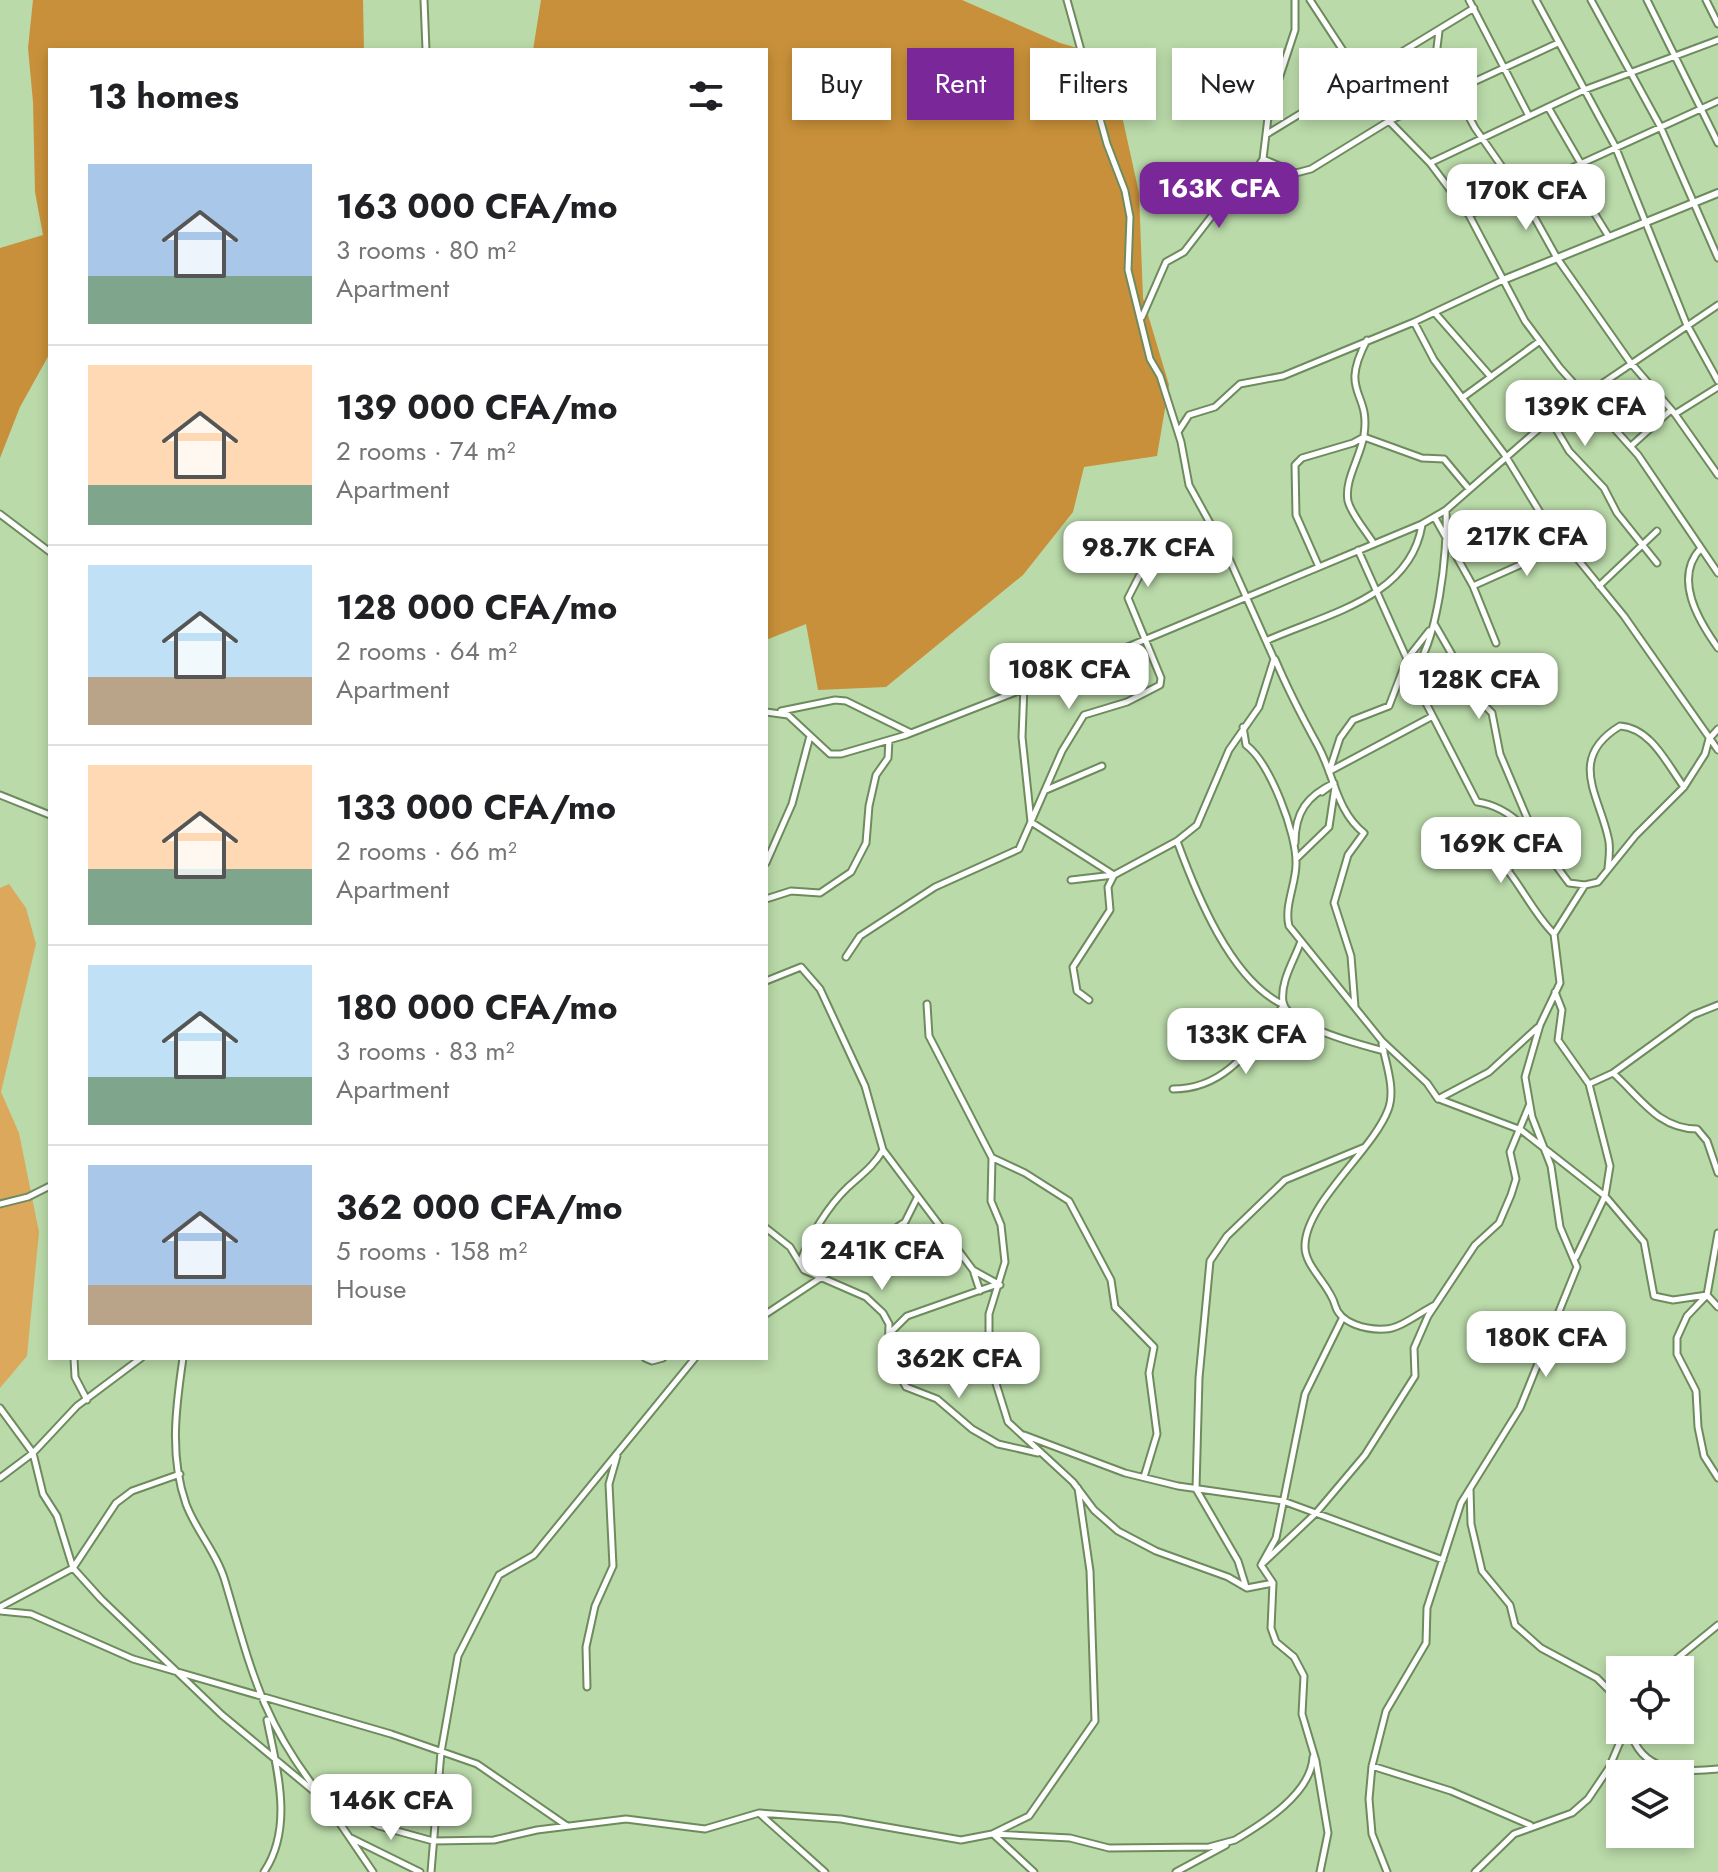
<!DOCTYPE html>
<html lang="en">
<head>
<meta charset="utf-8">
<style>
	body { margin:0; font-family:Jost,sans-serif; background:#f6f6f6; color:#202124; height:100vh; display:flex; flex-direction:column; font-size:30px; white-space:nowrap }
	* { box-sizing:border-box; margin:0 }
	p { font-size:26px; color:#757577 }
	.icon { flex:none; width:44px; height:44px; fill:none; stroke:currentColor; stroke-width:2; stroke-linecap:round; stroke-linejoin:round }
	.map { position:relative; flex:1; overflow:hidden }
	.details { position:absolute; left:48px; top:48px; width:720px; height:1312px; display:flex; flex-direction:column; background:#fff; border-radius:0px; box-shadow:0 4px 12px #0003 }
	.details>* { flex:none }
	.top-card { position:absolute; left:792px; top:48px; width:760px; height:72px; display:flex; gap:16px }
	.tools { position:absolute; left:1606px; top:1656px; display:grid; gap:16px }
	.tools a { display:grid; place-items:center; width:88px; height:88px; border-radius:0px; background:#fff; box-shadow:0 4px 12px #0003; font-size:40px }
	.price { position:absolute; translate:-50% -68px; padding:0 18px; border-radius:16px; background:#fff; color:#222; font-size:26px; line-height:52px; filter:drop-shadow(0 2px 4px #0008) }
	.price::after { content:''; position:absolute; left:50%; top:48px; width:24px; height:18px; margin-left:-12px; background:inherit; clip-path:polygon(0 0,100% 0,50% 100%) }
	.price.current { background:#7a2899; color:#fff }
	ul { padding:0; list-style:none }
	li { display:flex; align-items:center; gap:24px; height:200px; padding:0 40px }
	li+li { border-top:2px solid #e0e0e0 }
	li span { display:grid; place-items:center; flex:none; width:224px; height:160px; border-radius:0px; color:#555 }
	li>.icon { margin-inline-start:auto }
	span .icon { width:96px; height:96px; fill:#fffc; stroke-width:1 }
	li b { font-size:34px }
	h2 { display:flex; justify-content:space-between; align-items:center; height:96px; padding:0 40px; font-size:34px }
	.pill { padding:0 28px; border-radius:0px; background:#fff; box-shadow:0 4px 12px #0003; font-size:28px; line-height:72px }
	.pill.current { background:#7a2899; color:#fff }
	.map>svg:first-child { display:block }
</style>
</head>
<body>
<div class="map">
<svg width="1718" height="1872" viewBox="0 0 1718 1872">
	<rect width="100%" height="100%" fill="#badaa9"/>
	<path fill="#dca85c" d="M9,884l17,24 10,36 -35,148 18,41 20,99 -12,124 -27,32v-500z"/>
	<path fill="#c8903a" d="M33,0h330l1,50h-314v303l-30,54 -20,51v-210l43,-13 -8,-43 -2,-90 -5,-54z
		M541,0h421l98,43 49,14 30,136 4,105 26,87 -12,71 -73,11 -11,45 -50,63 -137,112 -68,3 -12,-66 -40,16v-590h-233z"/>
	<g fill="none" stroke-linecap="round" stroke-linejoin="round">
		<defs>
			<path id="minor" d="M424,0l2,50
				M1067,0l40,144 18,47 5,26 -2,53 22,89 10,17 21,66 8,43 38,69 47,105 -15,48 -30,43 -32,75 -20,16 -63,34 -43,5
				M1310,0l79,121 41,42 39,52 56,106 35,47 78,87 80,118
				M1469,0l60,116
				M1536,0l79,146 71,177 32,58
				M1591,0l69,126 58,132
				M1647,0l71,143
				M1706,0l12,24
				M1439,31l-3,25 39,72 48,69 34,61 73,104 45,52 43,61
				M1548,107l32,55
				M1267,134l207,-126
				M1263,159l33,14 15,-4 78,-48 169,-78
				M1430,163l154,-73 134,-50
				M1567,169l42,68
				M1469,215l249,-114
				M1435,313l56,64
				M1142,317l24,-55 18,-10 27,-35 31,-26 21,-32 6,-50 26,-79v-30
				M1414,322l20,38 71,95 36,59 83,102 94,134
				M1367,340c-29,55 4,50 -3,95 -3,21 -20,45 -16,66 3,13 18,30 26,43
				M1462,398l78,-57
				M1675,414l43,-27
				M1550,419l19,32 35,37 13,25 40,50
				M1178,432l11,-17 26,-8 25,-23 43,-8 131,-54 89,-42
				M1631,446l40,-36
				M1446,511c2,39 -8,135 -35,163l66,128c42,5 69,51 92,81l16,2 13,-3 38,-47 48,-48 21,-33 4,-15 9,-10
				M0,514l50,38
				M1435,518l38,68 23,57
				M1701,548c-28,30 -3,72 17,100
				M1358,550l49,109
				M1319,567l-23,-52 -1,-50 7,-7 51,-15 11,-6 58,21 22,1 25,30
				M1473,586l78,-35 12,-11
				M1599,586l58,-55
				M1435,625l42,73 15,15 8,41 28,66 -19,30v22c16,21 27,44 45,62
				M1268,640c58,-26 142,-42 154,-115
				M1275,659c13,31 26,56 42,85 17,30 19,67 47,89l-16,22 -14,48 17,53 4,51
				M1024,686l-2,51 9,85 83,53
				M781,711l54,-11 11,1 65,32
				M766,712l22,3 42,39h11l65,-19 171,-67 345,-144 24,-14 104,-91 168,-114
				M1243,727l3,18c24,18 51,89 50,119 0,20 -12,42 -7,62l93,115 45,42 11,16 51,-27 48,-44
				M1330,771l101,-54
				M1329,772l11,-34 13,-18 36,-14 18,-47 22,-28
				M1046,790l56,-24
				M0,795l50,20
				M1295,843c0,-31 12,-47 39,-60l-12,9
				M1297,858l32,-31 6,-40
				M766,863l26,-59 18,-68
				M1608,868c1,-9 3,-21 0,-31 -9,-42 -41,-79 12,-111 31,2 47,38 64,61
				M766,899l25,-8 29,2 31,-21 15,-29 3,-37 7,-31 12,-17 1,-18
				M1301,941c-6,18 -21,40 -18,61 5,25 79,43 101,49
				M846,957l14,-21 75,-49 84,-38 43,-98 22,-36 43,-13 33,-17 1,-7 -33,-80 20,-39 2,-17
				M766,981l35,-14 19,22 45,97 18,64 90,120 27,15
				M1555,992l7,18 -4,30 31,44 21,82 -5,30 -29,61
				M1089,1000l-12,-9 -4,-24 37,-57 -2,-23 6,-12
				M927,1004l2,32 63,122 -1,43 10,24 4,37 -16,52v21l5,42 14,45 65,60 21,28 24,21 38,20 72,26 19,11 26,-5 -2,45 5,14 18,15 10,19 -2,38 14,47 12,72 -8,39
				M1382,1044c4,20 14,46 6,66 -15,40 -83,94 -83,136 -1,20 25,39 30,59 5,19 32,25 50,24 15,0 37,-18 50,-24
				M1613,1073l80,-58 25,-10
				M1589,1084l24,-11c27,24 45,56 84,56l10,12 11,32
				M1173,1089c55,0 80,-45 111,-84 -53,-24 -88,-112 -107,-164
				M1439,1099l82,31 84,66 39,46 10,54 19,4 34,-5
				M993,1158l32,15 44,28 42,79 4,27 39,40 -5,26 8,61 -13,43
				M0,1204l28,-7 22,-11
				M766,1228l24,19 14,23 62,27 17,16 6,11 -1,30 18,33 31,12 35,30 26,15 40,9
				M1718,1233l-11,62 -20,21 -10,22v16l19,37 2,36 6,29 14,22
				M800,1263c9,-26 28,-57 48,-76 14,-13 25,-20 35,-37
				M974,1273l6,18
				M1707,1295l11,12
				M766,1314l139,-92 12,-24
				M890,1333l17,-17 88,-31
				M74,1358l1,19 12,23
				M183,1358c-7,48 -14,98 3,146 10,27 31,49 39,77 26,87 35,136 93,211
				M645,1358l7,3 11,-3
				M0,1408l33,45 10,41 14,22 16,52 28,31 121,116 100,83 57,28 54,15 61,-1 43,-10 89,-11 79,10 54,-16 82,6 120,21 31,-6 37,-18 66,-95 -5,-150 -12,-83
				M1024,1435l101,38 53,13 105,15 160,59
				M0,1478l33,-25 44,-47 64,-48
				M1470,1489l1,35 11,47 28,34 5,20 26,23 56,30 23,23
				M1261,1565l55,-52 49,-58 50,-79 -1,-28 14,-32 47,-71 24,-22 12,-28 5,-16 -6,-27 19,-46
				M1273,1583l-12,-18 15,-27 29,-144 37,-75
				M1246,1587l-8,-26 -42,-72 3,-111 11,-117 17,-25 58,-56 80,-33
				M0,1607l73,-39 43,-65 16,-12 48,-17
				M0,1611l31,3 102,45 258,75 86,30 90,62
				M1663,1670l55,-45
				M587,1687l-1,-40 9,-41 18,-40 -4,-82 8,-28
				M1630,1730c11,42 50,43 88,39
				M1372,1766l79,25 79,34
				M324,1800l49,72
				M760,1814l65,58
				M993,1834l77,4 39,10 100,-1 26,-7
				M993,1834l41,38
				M351,1838l69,34
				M1235,1840c27,-16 76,-46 78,-83
				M264,1872c30,-45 13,-102 3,-152
				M431,1872l10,-120 17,-96 41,-81 35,-20 161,-197
				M1176,1872l50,-27
				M1387,1872l-15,-38 -3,-35 3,-33 14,-55 40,-68 1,-35 34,-105 59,-95 57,-141 -17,-40 -9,-61 -19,-49 -7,-40 15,-52 20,-42 -6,-49 31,-49
				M1475,1872l39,-38 58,-21 16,-14 21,-31 16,-38"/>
			<path id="tertiary" d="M1503,280l215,-87"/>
		</defs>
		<use href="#minor" stroke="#6d8b5d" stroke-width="9"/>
		<use href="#tertiary" stroke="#6d8b5d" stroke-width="10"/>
		<use href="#minor" stroke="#fff" stroke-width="5"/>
		<use href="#tertiary" stroke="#fff" stroke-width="6"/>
	</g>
</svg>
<div class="tools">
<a><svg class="icon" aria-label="locate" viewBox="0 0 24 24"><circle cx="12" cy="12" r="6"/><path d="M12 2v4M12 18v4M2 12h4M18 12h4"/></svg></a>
<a><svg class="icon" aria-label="layers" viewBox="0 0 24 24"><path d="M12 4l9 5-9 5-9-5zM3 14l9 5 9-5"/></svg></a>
</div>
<b class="price current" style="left:1219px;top:230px">163K CFA</b>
<b class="price" style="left:1526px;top:232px">170K CFA</b>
<b class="price" style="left:1585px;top:448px">139K CFA</b>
<b class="price" style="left:1527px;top:578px">217K CFA</b>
<b class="price" style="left:1148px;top:589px">98.7K CFA</b>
<b class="price" style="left:1069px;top:711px">108K CFA</b>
<b class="price" style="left:1479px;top:721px">128K CFA</b>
<b class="price" style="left:1501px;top:885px">169K CFA</b>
<b class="price" style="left:1246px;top:1076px">133K CFA</b>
<b class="price" style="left:882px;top:1292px">241K CFA</b>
<b class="price" style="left:1546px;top:1379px">180K CFA</b>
<b class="price" style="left:959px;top:1400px">362K CFA</b>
<b class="price" style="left:391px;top:1842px">146K CFA</b>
<div class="top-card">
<a class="pill">Buy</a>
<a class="pill current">Rent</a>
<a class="pill">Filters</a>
<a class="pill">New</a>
<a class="pill">Apartment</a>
</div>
<section class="details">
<h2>13 homes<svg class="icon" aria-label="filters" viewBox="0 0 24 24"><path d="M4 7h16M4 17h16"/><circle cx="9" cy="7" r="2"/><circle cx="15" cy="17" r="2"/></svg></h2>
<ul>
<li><span style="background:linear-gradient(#a9c7e8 70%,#7fa58c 0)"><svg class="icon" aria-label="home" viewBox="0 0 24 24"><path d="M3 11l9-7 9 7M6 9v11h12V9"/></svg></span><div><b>163 000 CFA/mo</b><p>3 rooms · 80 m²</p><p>Apartment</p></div></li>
<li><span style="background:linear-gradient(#ffd9b3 75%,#7fa58c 0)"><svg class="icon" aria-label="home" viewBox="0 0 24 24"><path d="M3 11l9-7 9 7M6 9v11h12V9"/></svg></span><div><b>139 000 CFA/mo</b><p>2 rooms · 74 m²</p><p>Apartment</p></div></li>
<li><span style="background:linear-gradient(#bfe0f5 70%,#b9a48a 0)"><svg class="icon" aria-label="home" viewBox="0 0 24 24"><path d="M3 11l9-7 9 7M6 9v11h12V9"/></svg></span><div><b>128 000 CFA/mo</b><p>2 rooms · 64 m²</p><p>Apartment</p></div></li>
<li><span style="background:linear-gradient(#ffd9b3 65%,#7fa58c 0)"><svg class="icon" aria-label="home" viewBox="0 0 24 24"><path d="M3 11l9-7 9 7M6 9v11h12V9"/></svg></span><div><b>133 000 CFA/mo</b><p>2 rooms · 66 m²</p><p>Apartment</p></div></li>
<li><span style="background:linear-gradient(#bfe0f5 70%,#7fa58c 0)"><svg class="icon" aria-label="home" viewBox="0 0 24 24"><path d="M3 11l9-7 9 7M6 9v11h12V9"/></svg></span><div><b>180 000 CFA/mo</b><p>3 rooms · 83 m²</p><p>Apartment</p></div></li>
<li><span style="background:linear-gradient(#a9c7e8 75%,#b9a48a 0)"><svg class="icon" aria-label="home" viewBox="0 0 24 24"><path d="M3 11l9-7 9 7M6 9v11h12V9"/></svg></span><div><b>362 000 CFA/mo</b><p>5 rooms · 158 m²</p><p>House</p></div></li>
</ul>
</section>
</div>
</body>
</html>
